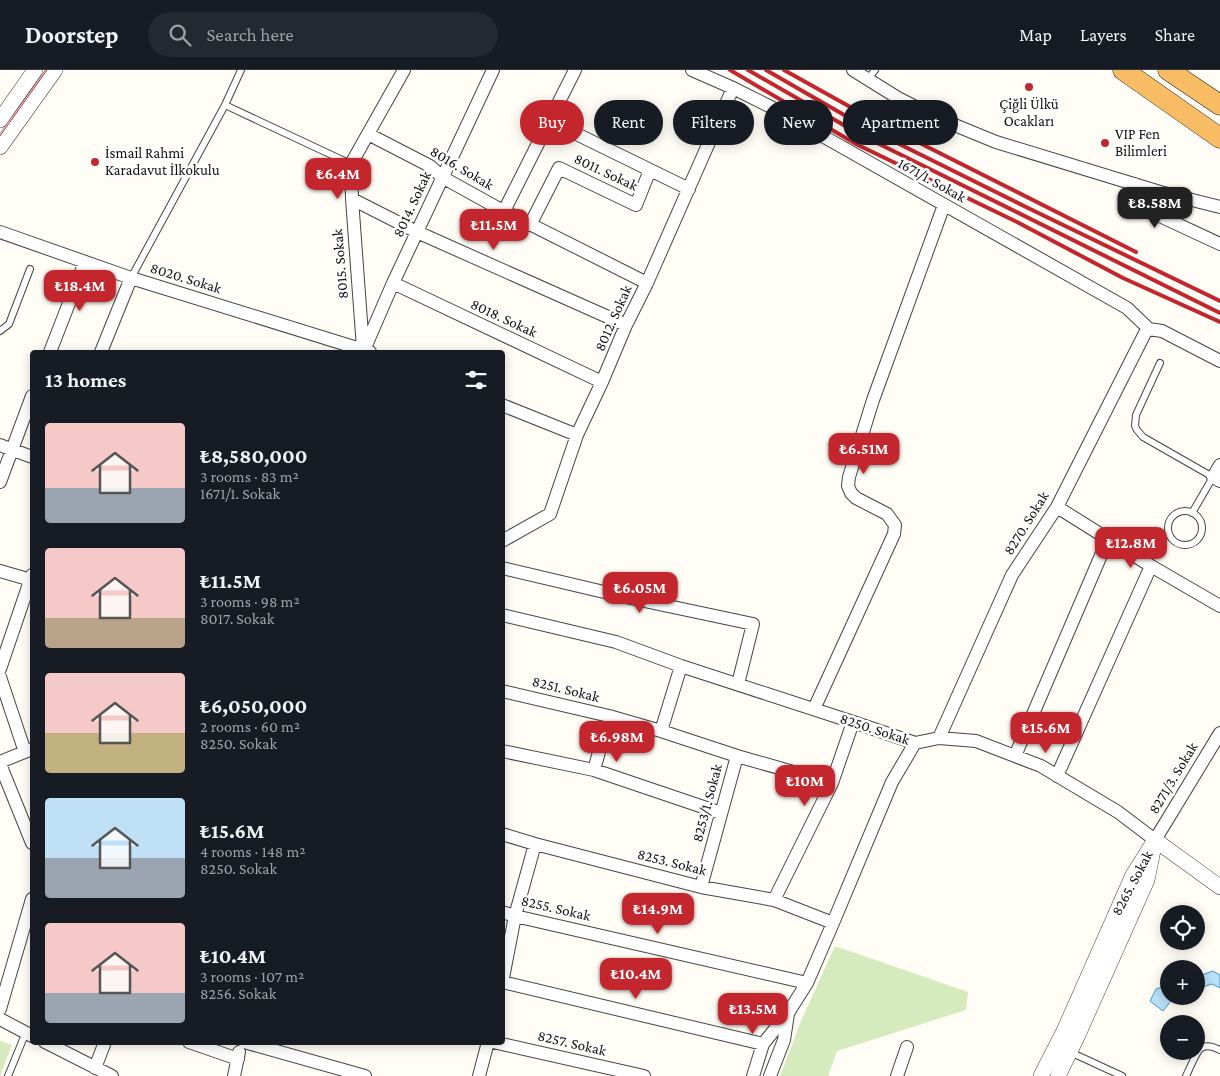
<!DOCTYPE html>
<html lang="en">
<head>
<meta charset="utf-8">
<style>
	body { margin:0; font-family:"Crimson Pro",serif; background:#242831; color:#f1f3f6; height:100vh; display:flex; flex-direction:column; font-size:19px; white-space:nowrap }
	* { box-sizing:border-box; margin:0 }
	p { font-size:16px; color:#9ea1a6 }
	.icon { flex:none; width:28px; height:28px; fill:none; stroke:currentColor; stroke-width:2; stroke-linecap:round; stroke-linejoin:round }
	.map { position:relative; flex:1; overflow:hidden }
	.side { position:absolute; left:30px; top:280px; width:475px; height:695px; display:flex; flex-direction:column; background:#171b24; border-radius:5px; box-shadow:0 2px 12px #0003 }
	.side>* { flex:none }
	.guide { position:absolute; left:520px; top:30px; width:475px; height:45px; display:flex; gap:10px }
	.controls { position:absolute; left:1160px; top:835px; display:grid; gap:10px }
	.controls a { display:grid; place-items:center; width:45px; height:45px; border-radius:50%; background:#171b24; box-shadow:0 2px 12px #0003; font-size:25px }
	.price { position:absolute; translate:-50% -42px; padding:0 11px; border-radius:10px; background:#c4262e; color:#fff; font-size:16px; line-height:32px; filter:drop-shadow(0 1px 2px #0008) }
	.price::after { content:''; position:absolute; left:50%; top:30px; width:15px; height:11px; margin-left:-8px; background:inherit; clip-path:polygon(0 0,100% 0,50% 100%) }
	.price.active { background:#222; color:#fff }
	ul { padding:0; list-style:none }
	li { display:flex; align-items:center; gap:15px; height:125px; padding:0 15px }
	li span { display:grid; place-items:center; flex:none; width:140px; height:100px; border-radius:5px; color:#555 }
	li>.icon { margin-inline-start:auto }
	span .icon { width:60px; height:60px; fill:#fffc; stroke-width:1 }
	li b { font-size:21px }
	h2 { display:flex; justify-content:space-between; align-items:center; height:60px; padding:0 15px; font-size:21px }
	.tag { padding:0 18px; border-radius:22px; background:#171b24; box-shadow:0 2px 12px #0003; font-size:18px; line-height:45px }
	.tag.active { background:#c4262e; color:#fff }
	header { display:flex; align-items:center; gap:30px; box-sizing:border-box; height:70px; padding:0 25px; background:#171b24; border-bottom:1px solid #363941 }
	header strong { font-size:24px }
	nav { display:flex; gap:28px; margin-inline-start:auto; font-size:18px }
	.search { width:350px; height:45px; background:#242831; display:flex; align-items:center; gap:12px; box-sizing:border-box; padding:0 18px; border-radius:28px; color:#9ea1a6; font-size:19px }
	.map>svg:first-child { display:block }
</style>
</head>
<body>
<header>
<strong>Doorstep</strong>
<div class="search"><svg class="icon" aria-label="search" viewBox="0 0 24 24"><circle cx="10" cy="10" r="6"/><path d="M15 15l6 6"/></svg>Search here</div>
<nav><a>Map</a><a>Layers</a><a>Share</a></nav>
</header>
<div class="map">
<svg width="1220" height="1006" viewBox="0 0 1220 1006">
	<rect width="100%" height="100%" fill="#fffdf5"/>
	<path fill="#d5ebbd" d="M835,876l133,46 -2,18 -129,41 -9,25h-48l21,-55z
		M0,971l12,4 -12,31z"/>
	<path fill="#b9e0f7" stroke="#3f96cf" d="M1213,901l7,4v13l-8,-4 -16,5v-12z
		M1169,915v11h6l-12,15 -13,-10 6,-12z"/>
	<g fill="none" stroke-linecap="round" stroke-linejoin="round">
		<defs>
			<path id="service" d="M868,9l7,-9
				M225,35l126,59
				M131,208l94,-173 16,-35
				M0,261l9,-7 21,-55
				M1160,293l-24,52 -1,11 2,4 6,7 70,40 -21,36
				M1168 458a17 17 0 1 1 34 0a17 17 0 1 1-34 0Z
				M1070,982l52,24
				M8,1006l18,-44
				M1186,1006c3,-6 10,-23 14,-27 5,-5 14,-2 20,1"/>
			<path id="minor" d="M692,0l41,18 40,20 354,200 22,21
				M853,0l45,28 42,21 56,23 164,50 60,15
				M550,51l139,68
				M368,64l62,32 12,11 54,30 151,76
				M1135,114l-1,20 86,40
				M352,129l65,33 209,93
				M504,141l71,-141
				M530,155l29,-57 77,37 14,-35
				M0,162l131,46 239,74
				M393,213l209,99
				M1149,259l13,2 58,30
				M363,278l-11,-149 -1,-35 53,-94
				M364,280l29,-67 100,-213
				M50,282l35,-90
				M101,282l30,-74
				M502,335l75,30
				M0,375l32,12
				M1220,395l-7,12 7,4
				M0,412l32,-86
				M1057,437l94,59 69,40
				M502,471l48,-27 27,-79 25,-53 24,-57 21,-42 86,-195
				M502,498l119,28 132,28 -15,60
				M0,501l31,9
				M502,545l114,27 65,24 172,56 62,21 24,-5 37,3 65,25 77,46 37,28 65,-107
				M0,599l32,-94
				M0,607l25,75
				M502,621l107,25 52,15 76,25 95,27
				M814,639l80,-175 1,-9 -8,-11 -31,-16 -5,-5 -3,-7 1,-9 24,-77 71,-195
				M661,661l20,-65
				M939,668l73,-163 45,-68 88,-174 4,-4
				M502,681l92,19 127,43
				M1015,686l93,-217
				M0,692l32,-13
				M0,694l32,79
				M594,700l15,-54
				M1057,706l94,-210
				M502,764l33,10 166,43 73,13 59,23
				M701,817l36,-131
				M774,830l58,-117 21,-61
				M502,842l13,4 292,67
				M502,912l261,62
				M502,913l13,-67 20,-72
				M0,939l32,-110
				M0,949l32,17
				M45,972l67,34
				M189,972l49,17
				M244,972l121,34
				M493,972l151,34
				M95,998l10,-26
				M234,1006l5,-24
				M479,1006l9,-34
				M753,1006l10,-32 25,-31 19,-30 26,-60 59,-141 23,-39
				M770,1006l14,-36 4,-26
				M897,1006l10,-29"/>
			<path id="tertiary" d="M0,50l35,-50
				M0,77l55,-77
				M1155,770l65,47
				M1041,1006l23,-45 69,-156 22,-35
				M1058,1006l19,-39 70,-157 6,-30"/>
			<path id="trunk" d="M1123,0l97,68
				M1168,0l52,35"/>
		</defs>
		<use href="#service" stroke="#444" stroke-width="8"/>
		<use href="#minor" stroke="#444" stroke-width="14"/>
		<use href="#tertiary" stroke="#444" stroke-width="16"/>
		<use href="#trunk" stroke="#222" stroke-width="21"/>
		<use href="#service" stroke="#fff" stroke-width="6"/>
		<use href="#minor" stroke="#fff" stroke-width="12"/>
		<use href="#tertiary" stroke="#fff" stroke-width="15"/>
		<use href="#trunk" stroke="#f7bc64" stroke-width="20"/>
		<path stroke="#c4262e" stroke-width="1" d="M0,66l47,-66"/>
		<path stroke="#c4262e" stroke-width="4" d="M730,0l126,74 161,78 106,56 97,44
			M748,0l113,65 359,178
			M766,0l99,57 161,80 194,94
			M784,0l86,48 266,134"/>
	</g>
	<g fill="#c4262e" stroke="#fff" stroke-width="2">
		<circle cx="1029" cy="17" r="5"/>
		<circle cx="1105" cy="73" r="5"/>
		<circle cx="95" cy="92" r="5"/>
	</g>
	<g text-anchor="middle" stroke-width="5" stroke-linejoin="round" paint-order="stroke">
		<g font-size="15" fill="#111" stroke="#fff" text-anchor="start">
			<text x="1029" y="39" text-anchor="middle">Çiğli Ülkü<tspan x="1029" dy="17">Ocakları</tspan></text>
			<text x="1115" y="69">VIP Fen<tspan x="1115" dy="17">Bilimleri</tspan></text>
			<text x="105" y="88">İsmail Rahmi<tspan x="105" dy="17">Karadavut İlkokulu</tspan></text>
		</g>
		<g font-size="15" fill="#111" stroke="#fff">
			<text transform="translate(462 98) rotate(31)" y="5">8016. Sokak</text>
			<text transform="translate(606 102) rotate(25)" y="5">8011. Sokak</text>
			<text transform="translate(932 110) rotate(29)" y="5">1671/1. Sokak</text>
			<text transform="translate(412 134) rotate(-65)" y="5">8014. Sokak</text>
			<text transform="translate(340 194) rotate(-95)" y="5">8015. Sokak</text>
			<text transform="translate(186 208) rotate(17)" y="5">8020. Sokak</text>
			<text transform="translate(504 248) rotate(25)" y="5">8018. Sokak</text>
			<text transform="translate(613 248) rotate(-66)" y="5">8012. Sokak</text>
			<text transform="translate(1026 453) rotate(-58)" y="5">8270. Sokak</text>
			<text transform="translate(566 619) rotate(14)" y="5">8251. Sokak</text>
			<text transform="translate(875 659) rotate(18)" y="5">8250. Sokak</text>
			<text transform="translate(1173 708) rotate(-59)" y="5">8271/3. Sokak</text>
			<text transform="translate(707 733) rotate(-75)" y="5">8253/1. Sokak</text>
			<text transform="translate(672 792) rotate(14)" y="5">8253. Sokak</text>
			<text transform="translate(1132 813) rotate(-62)" y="5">8265. Sokak</text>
			<text transform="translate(556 838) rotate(13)" y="5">8255. Sokak</text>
			<text transform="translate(572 973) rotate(13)" y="5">8257. Sokak</text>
		</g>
	</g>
</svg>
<div class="controls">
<a><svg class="icon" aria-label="locate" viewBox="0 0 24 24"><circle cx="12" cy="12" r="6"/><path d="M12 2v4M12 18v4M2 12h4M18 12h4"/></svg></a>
<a>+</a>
<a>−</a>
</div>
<b class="price" style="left:338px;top:130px">₺6.4M</b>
<b class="price active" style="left:1155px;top:159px">₺8.58M</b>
<b class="price" style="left:494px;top:181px">₺11.5M</b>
<b class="price" style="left:80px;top:242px">₺18.4M</b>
<b class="price" style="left:864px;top:405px">₺6.51M</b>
<b class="price" style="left:1131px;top:499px">₺12.8M</b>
<b class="price" style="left:640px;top:544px">₺6.05M</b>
<b class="price" style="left:1046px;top:684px">₺15.6M</b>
<b class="price" style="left:617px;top:693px">₺6.98M</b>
<b class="price" style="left:805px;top:737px">₺10M</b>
<b class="price" style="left:658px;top:865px">₺14.9M</b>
<b class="price" style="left:636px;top:930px">₺10.4M</b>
<b class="price" style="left:753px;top:965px">₺13.5M</b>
<div class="guide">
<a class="tag active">Buy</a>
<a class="tag">Rent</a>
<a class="tag">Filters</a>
<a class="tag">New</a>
<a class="tag">Apartment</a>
</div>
<section class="side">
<h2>13 homes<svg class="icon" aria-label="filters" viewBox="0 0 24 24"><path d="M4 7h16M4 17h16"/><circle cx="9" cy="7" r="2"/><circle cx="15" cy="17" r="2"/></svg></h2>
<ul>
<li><span style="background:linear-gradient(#f6c9c9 65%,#9aa5b1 0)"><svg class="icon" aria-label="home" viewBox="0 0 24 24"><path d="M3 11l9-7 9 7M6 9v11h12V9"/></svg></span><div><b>₺8,580,000</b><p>3 rooms · 83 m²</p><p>1671/1. Sokak</p></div></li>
<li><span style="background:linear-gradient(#f6c9c9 70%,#b9a48a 0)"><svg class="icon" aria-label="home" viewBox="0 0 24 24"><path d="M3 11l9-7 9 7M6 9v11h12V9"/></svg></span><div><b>₺11.5M</b><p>3 rooms · 98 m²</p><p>8017. Sokak</p></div></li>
<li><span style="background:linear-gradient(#f6c9c9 60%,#c2b280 0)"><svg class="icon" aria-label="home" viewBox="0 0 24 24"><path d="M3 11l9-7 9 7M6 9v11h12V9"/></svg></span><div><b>₺6,050,000</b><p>2 rooms · 60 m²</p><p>8250. Sokak</p></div></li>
<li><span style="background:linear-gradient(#bfe0f5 60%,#9aa5b1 0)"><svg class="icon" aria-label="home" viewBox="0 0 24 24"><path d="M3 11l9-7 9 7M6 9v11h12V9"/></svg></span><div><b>₺15.6M</b><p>4 rooms · 148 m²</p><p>8250. Sokak</p></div></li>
<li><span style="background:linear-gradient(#f6c9c9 70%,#9aa5b1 0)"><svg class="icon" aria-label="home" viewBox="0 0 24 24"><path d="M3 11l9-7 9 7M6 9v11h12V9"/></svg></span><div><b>₺10.4M</b><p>3 rooms · 107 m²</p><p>8256. Sokak</p></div></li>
</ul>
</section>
</div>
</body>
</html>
